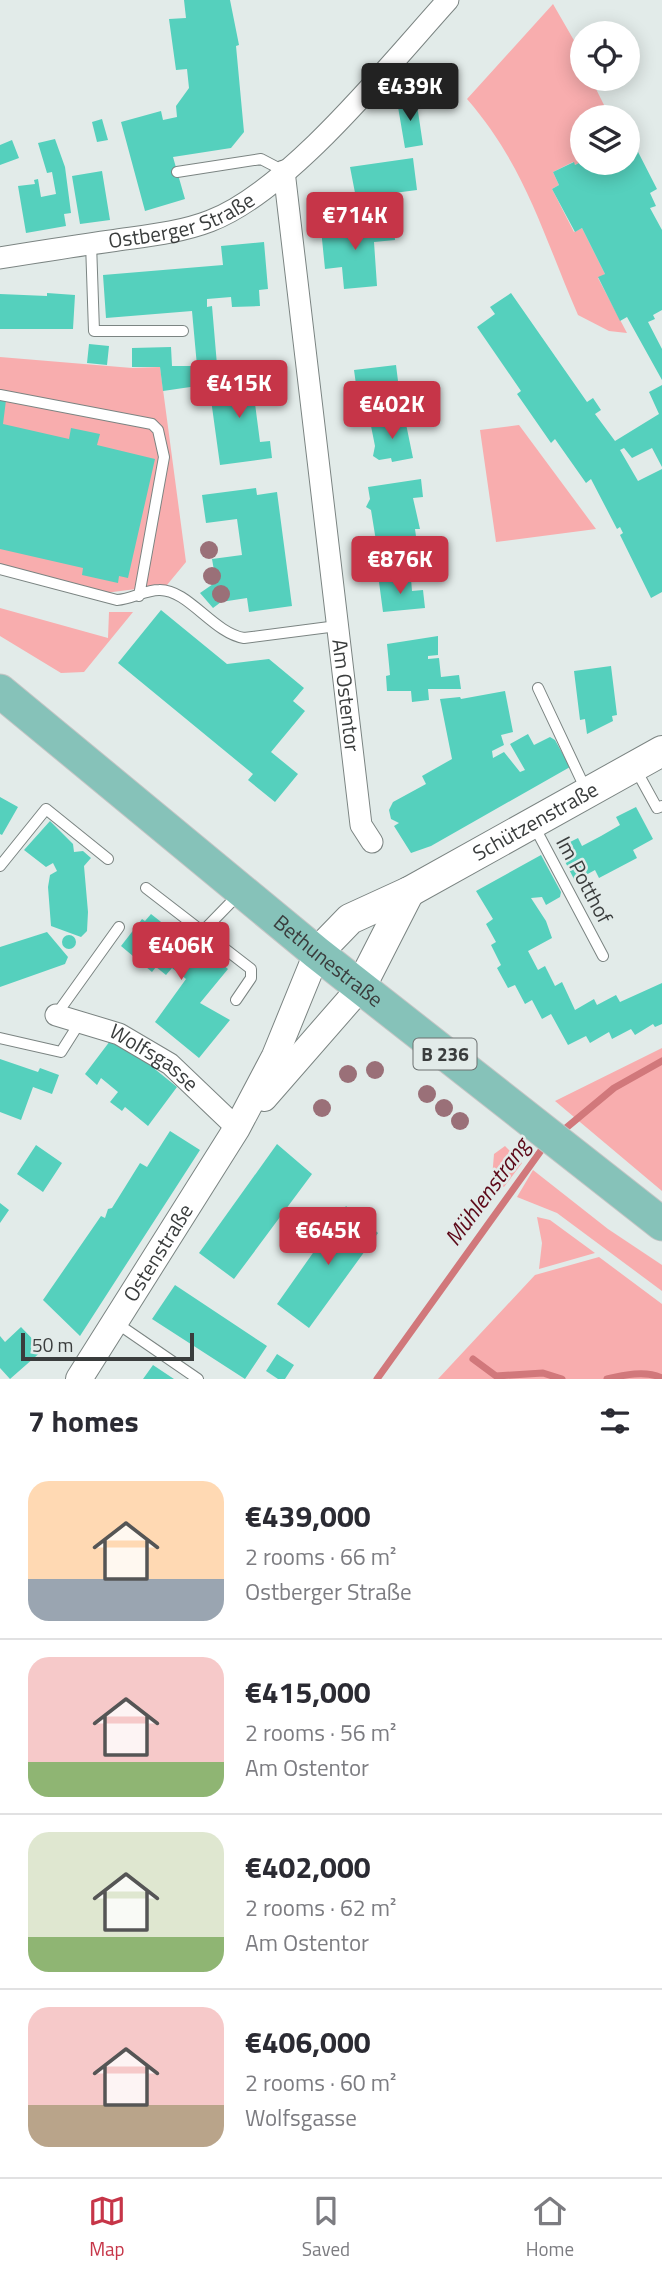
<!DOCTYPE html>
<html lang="en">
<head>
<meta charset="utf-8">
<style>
	body { margin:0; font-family:"Titillium Web",sans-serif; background:#f2f2f3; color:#2b2b33; height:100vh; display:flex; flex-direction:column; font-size:26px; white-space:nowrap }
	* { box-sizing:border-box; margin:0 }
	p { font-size:23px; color:#7c7c81 }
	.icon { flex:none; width:38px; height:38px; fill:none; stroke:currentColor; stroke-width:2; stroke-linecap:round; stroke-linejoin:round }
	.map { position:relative; height:1379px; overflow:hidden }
	.details { display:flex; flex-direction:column; background:#fff; flex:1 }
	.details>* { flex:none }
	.buttons { position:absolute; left:570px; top:21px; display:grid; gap:14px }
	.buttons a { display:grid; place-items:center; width:70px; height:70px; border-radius:50%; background:#fff; box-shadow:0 4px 18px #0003; font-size:35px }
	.scale { position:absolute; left:21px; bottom:18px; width:173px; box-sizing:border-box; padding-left:7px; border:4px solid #3a3d3d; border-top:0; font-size:19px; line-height:24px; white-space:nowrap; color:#3a3d3d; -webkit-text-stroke:5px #e2ebe9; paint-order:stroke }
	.price { position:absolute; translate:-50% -60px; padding:0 16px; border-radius:7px; background:#c63548; color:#fff; font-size:23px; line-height:46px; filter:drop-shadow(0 2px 4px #0008) }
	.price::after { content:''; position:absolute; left:50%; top:42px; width:21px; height:16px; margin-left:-10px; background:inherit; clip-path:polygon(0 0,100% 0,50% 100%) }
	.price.selected { background:#222; color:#fff }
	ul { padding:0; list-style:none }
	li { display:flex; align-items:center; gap:21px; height:175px; padding:0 28px }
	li+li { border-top:2px solid #e1e1e2 }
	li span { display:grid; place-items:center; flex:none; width:196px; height:140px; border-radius:21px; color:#555 }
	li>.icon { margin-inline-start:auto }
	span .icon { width:84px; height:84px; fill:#fffc; stroke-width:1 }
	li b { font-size:30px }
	h2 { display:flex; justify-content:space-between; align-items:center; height:84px; padding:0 28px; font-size:30px }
	.dock { display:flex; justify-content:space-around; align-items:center; height:98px; border-top:2px solid #e1e1e2; background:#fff; font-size:19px; color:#7c7c81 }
	.dock a { display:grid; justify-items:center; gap:4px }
	.dock .selected { color:#c63548 }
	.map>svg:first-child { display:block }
</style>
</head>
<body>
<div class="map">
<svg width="662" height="1379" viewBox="0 0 662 1379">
	<rect width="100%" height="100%" fill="#e2ebe9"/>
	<path fill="#f8adae" d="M553,4l30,52v23h17l-5,8 15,30h-27v44l-8,4 -2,-3 -20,10 6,13 -7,4 22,43 8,-4 23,46 -7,4 29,55 -18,-2 -31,-16c-35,-80 -52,-148 -111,-216z
		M0,357l132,11 28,-1 26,195 -19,23 -62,8 -105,-27z
		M519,425l77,104 -100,13 -16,-112z
		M0,608l108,30 1,-26h24l-49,60 -23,1 -61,-37z
		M662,1048v143l-107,-90z
		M505,1146l17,17 -18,24 -12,-9 2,-24z
		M533,1170l75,59 54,36v26l-105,-78 -40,-16z
		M537,1217l13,3 45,33 -56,16 3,-26z
		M599,1257l63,47v75h-224l97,-104z"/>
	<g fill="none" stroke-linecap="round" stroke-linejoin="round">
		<path stroke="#d1787b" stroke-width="7" d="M560,1133l54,-45 48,-27
			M473,1359l23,17 47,-3 19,6
			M377,1379l168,-234
			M607,1379c16,-4 39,-9 55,-1"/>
	</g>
	<path fill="#55d0bd" d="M184,0h46l9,45 -3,1 8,86 -13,16 -58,9 12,42 -40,12 -24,-89 40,-11 2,9 14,-3 -1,-11 13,-18 -2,-19 -11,1 -7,-51 17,-1z
		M416,98l7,47 -18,3 -8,-47z
		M102,119l6,21 -11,2 -5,-20z
		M55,139l10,28 6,46 -7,1 2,12 -40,7 -8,-47 17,-2 -1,-4 4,-1 3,18 15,-3 -4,-22 -5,1 -9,-30z
		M12,140l7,18 -19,7v-20z
		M635,146l22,43 -7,4 6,13 -6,2 12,22v80l-9,5 2,4 -7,3 14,27v31l-35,-63 -7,4 -22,-44 7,-3 -23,-46 -7,4 -23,-43 7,-4 -6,-13 21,-10 1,3 8,-4 45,2v-14z
		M413,158l4,32 -61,8 -6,-31z
		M102,171l8,49 -30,4 -8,-48z
		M384,223l10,1 1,16 -21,2 3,44 -33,3 -2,-22 -17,2 -4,-40z
		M264,242l4,47 -9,1 1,16 -28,1 -1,-10 -24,2v8l5,-1 5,59h-15l2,20 -41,6 -3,-24h-28v-19l39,-1 1,19h25l-5,-55 -86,7 -3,-43 120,-10 -2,-19z
		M47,293l28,2 -2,34h-73v-35l47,2z
		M511,293l76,109 6,-4 8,12 -6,4 20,27 44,-27 -10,-22 13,-7v82l-10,-19 -20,10 -8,-10 -4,2 18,31 24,-12v123l-11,6 -31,-63 3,-2 -3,-6 -3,2 -26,-50 -5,4 -31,-44 -4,4 -34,-49 4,-3 -44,-64 18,-13 -5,-7z
		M89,344l20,2 -2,19 -20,-2z
		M396,365l2,16 -5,1 3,20 -37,4 -5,-36z
		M266,372l3,23 -15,1 6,46 10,-1 2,17 -52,7 -11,-80 43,-6 -1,-5z
		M0,399l6,1 -3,24 66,15 2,-11 29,6 -3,11 58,14 -27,119 -9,-2 -1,7 -36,-8 1,-7 -83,-19z
		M405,419l8,39 -21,4 -1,-4 -12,2 -6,-4 2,-10 -4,-20z
		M421,479l2,18 -10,1 7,31h-5l3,22 -40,6 -5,-9 3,-7 -5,-31 -5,-3 4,-8 -2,-12z
		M256,488l1,7 20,-3 15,114 -43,6 -2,-14 -26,4 -8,6 -13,-15 16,-11 -4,-23 30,-4 -5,-36 -31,4 -4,-28z
		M411,579l1,12 11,-1 2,18 -42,4 -4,-30z
		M161,610l66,54 42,-5 35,29 -11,13 12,10 -34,41 27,22 -23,28 -27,-22 5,-6 -135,-111z
		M438,636v19l-10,1v3l11,-1 2,19 18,-2 2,14h-33l1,11 -17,2 -1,-11h-24l-1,-15 4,-1 -3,-31z
		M611,666l6,49 -5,1 1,5 -26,13 -2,-15 -5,1 -6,-49z
		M505,691l8,41 -12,3 3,10 -12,6 1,7 11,-6 16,20 5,-2 -15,-26 18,-10 6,11 16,-8 5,3 15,27 -139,79 -20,7 -17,-27 5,-3 -8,-4 -2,-9 4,-8 33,-18 -4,-8 30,-17 -12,-60 20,-2 1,2z
		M0,797l18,10 -16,28 -2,-1z
		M636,807l17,32 -20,11 4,8 -38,20 -4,-8 -20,11 -17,-33 20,-10 4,8 19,-10 19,-11 -4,-8z
		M50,821l23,23 1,8 9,-1 8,7 -7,8 4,46 -1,19 -6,6 -30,-11 -3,-39 2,-12 7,-4 -4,-8 -7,4 -22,-17z
		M541,855l20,37 -1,5 -14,8 -4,-8 -11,1 15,23 6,17 -24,13 10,19 7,-4 10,20 7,-4 13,28 19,-11 3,6 19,-10 4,7 42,-19v41l-7,3 -2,-3 -18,11 -4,-6 -19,10 -3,-7 -19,11 -4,-7 -18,9 -17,-31 -9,5 -10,-19 -7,4 -10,-19 -7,3 -11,-20 4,-3 -10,-20 5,-3 -10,-18 7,-5 -17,-28z
		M151,914l19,15 -2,3 8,7 7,-9 12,9 -4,5 10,9 3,-4 24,20 -28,34 30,17 -31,38 -44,-36 31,-43 -14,-11 -6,7 -10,-8 -4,5 -31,-26 21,-27 3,2z
		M47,932l21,25 -3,7 -65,23v-40z
		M62 942a7 7 0 1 1 14 0a7 7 0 1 1-14 0Z
		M110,1041l20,8 47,38 -29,39 -23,-19 -3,4 -12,-9 8,-10 -17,-14 -4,7 -12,-11z
		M0,1059l38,13 2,-4 19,7 -7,19 -19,-7 -12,33 -21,-8z
		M170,1131l30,19 -120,186 -37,-36 58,-84 4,2 3,-9 4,-1 28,-45 7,4z
		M277,1144l35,30 -78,105 -35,-26z
		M36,1145l26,18 -19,29 -26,-18z
		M0,1203l9,7 -9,13z
		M346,1206l32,27 -69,95 -32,-24z
		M175,1285l92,61 -22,33 -93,-60z
		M21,1327l22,23 -33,29 -10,-11v-32l5,6z
		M277,1354l17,11 -9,14h-7l-12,-8z
		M153,1365l21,14h-31z"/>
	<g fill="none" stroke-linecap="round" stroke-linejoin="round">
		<defs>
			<path id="service" d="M177,172l84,-13 23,12
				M91,243l3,88h89
				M0,395l152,29 6,6 6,27 -25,139
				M0,569l117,31c15,-1 28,-10 42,-10 29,-1 54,43 85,48l93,-12
				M538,688l48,102
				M635,768l22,40 5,-2
				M533,824l70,132
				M0,866l46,-57 62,50
				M146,888l105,81v9l-15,22
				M202,932l38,-39
				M56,1015l63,-88
				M0,1038l61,14 19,-30
				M115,1322l83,57"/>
			<g id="minor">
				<path id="s1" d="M284,171l77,654 11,17"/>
				<path id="s2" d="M0,258c37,-6 74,-12 111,-17 33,-5 68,-8 99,-20 79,-30 180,-157 238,-221"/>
				<path id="s3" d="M56,1015l63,19 51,30 67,64"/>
			</g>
			<g id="tertiary">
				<path d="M264,1098l96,-110"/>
				<path id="s4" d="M79,1379l158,-251 38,-72 42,-103"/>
			</g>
			<g id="secondary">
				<path id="s5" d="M317,953l33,-34 59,-27 253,-141"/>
				<path d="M360,988l49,-96"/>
			</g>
			<g id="primary">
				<path id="s6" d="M0,691l317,262 345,271"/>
			</g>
		</defs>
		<use href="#service" stroke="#7b8482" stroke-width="12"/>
		<use href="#minor" stroke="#7b8482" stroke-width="23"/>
		<use href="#tertiary" stroke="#7b8482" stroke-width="28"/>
		<use href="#secondary" stroke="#7b8482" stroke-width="32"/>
		<use href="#primary" stroke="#c4c5c5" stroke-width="35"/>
		<use href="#service" stroke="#fff" stroke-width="10"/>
		<use href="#minor" stroke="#fff" stroke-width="21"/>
		<use href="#tertiary" stroke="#fff" stroke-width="26"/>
		<use href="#secondary" stroke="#fff" stroke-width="30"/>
		<use href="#primary" stroke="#86c2b9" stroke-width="33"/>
	</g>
	<g fill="#9a7078">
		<circle cx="209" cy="550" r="9"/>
		<circle cx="212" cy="576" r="9"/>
		<circle cx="221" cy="594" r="9"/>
		<circle cx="375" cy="1070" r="9"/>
		<circle cx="348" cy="1074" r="9"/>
		<circle cx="427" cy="1094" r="9"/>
		<circle cx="322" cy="1108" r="9"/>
		<circle cx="444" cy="1108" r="9"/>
		<circle cx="460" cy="1121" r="9"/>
	</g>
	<g text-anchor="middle" stroke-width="5" stroke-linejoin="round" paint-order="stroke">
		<rect fill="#e2ebe9" stroke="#6c7171" stroke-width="2" x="413.5" y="1038.5" width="63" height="31" rx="5"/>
		<g font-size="19" font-weight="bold" fill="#3a3d3d">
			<text x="445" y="1061">B 236</text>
		</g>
		<g font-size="21" fill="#3a3d3d" stroke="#e2ebe9">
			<text dy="7" stroke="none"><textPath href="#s2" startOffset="186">Ostberger Straße</textPath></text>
			<text dy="7" stroke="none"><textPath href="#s1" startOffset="528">Am Ostentor</textPath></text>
			<text dy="7" stroke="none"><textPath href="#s5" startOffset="257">Schützenstraße</textPath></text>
			<text transform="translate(584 880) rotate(62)" y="7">Im Potthof</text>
			<text dy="7" stroke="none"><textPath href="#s6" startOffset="425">Bethunestraße</textPath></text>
			<text dy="7" stroke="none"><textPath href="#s3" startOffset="108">Wolfsgasse</textPath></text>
			<text dy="7" stroke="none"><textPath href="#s4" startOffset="149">Ostenstraße</textPath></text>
		</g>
		<g font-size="23" font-style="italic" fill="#5c0818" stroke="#e2ebe9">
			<text transform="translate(487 1192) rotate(-54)" y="8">Mühlenstrang</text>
		</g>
	</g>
</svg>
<div class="buttons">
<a><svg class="icon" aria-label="locate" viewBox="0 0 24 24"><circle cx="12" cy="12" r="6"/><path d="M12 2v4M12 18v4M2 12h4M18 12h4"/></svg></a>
<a><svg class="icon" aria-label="layers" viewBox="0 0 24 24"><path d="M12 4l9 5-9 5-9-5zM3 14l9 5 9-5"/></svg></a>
</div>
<div class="scale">50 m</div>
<b class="price selected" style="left:410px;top:123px">€439K</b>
<b class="price" style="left:355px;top:252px">€714K</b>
<b class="price" style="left:239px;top:420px">€415K</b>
<b class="price" style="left:392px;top:441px">€402K</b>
<b class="price" style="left:400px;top:596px">€876K</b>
<b class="price" style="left:181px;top:982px">€406K</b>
<b class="price" style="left:328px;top:1267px">€645K</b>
</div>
<section class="details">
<h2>7 homes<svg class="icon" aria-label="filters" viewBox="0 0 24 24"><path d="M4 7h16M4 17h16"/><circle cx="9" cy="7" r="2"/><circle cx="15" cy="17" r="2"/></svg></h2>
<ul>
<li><span style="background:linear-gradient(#ffd9b3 70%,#9aa5b1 0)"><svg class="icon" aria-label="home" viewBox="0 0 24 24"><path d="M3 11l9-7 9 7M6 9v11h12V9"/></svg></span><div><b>€439,000</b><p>2 rooms · 66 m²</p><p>Ostberger Straße</p></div></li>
<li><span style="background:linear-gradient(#f6c9c9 75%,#8fb573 0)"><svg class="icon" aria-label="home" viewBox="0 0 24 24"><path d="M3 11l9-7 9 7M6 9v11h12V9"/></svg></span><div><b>€415,000</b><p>2 rooms · 56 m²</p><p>Am Ostentor</p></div></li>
<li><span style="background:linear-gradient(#dfe7d0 75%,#8fb573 0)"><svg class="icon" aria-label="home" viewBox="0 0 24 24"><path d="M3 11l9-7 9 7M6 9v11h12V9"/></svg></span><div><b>€402,000</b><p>2 rooms · 62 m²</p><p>Am Ostentor</p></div></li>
<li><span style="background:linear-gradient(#f6c9c9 70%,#b9a48a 0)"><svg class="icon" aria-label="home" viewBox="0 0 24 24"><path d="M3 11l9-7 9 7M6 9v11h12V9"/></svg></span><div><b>€406,000</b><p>2 rooms · 60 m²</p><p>Wolfsgasse</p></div></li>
</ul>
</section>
<nav class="dock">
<a class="selected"><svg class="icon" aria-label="map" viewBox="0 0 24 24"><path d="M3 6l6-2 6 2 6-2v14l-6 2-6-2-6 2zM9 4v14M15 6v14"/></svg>Map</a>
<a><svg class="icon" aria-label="saved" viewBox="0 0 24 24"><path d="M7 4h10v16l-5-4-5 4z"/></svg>Saved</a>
<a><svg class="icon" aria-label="home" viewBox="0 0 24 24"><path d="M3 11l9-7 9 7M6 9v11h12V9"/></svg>Home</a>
</nav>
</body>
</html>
